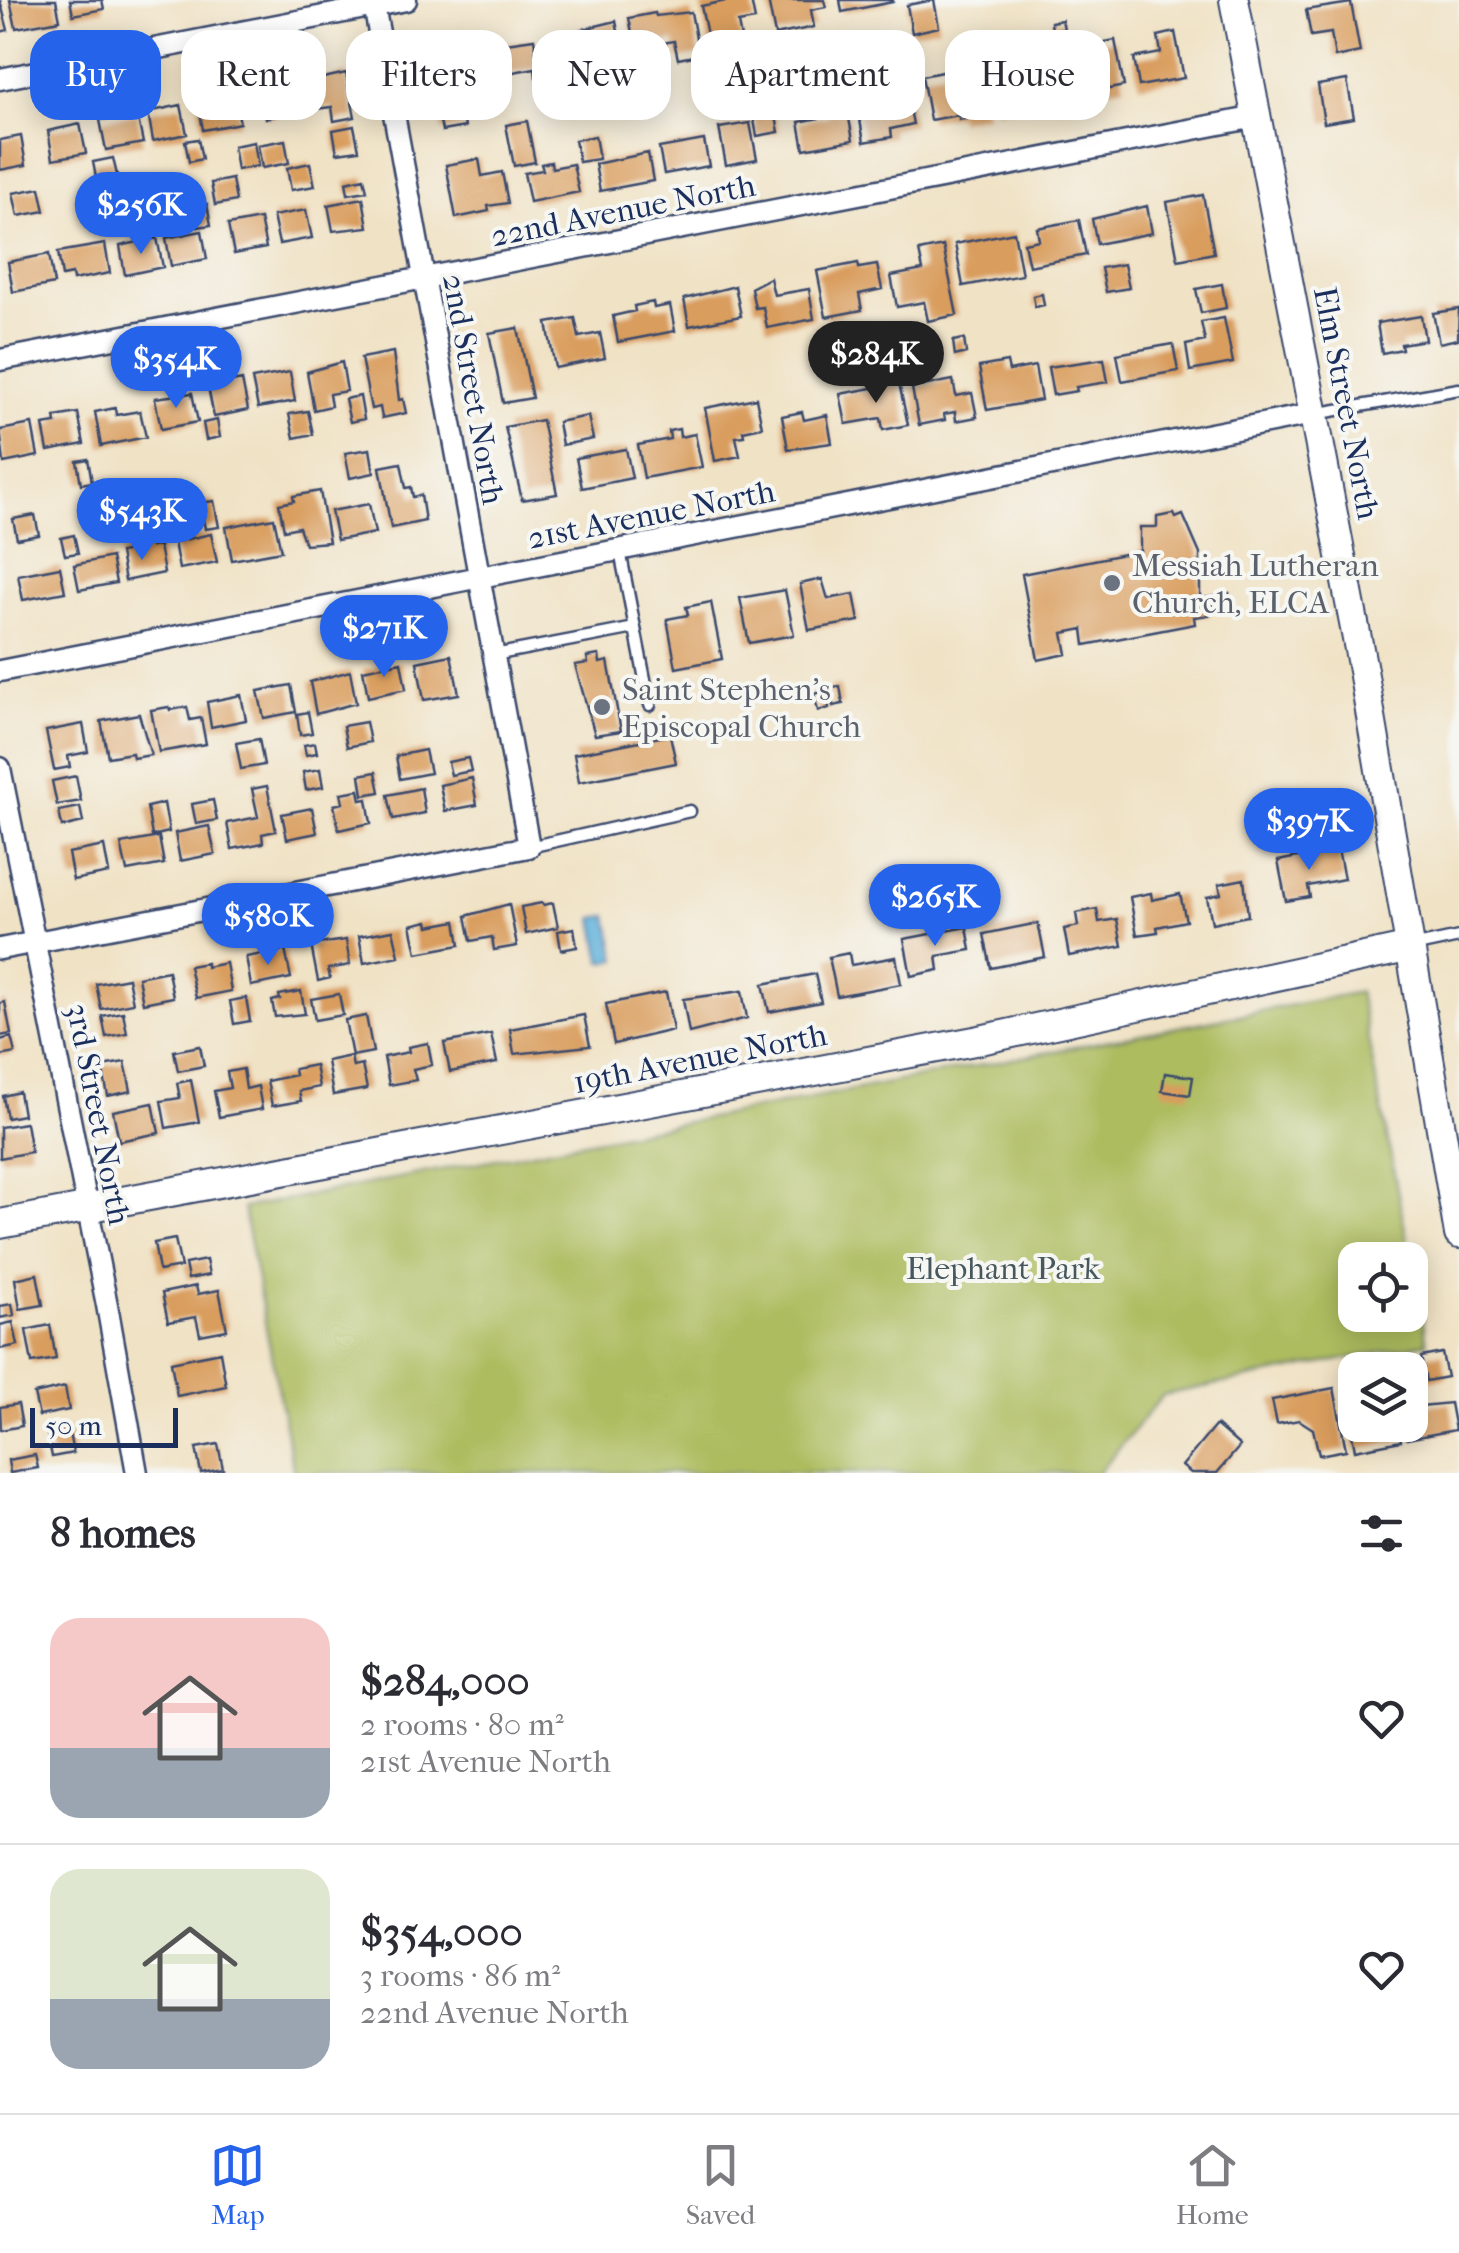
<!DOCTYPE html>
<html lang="en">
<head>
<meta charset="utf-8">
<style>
	body { margin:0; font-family:"IM FELL French Canon",serif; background:#f2f2f3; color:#2b2b33; height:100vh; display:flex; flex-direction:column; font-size:38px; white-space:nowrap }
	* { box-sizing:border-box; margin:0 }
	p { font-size:32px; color:#7c7c81 }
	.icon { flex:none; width:55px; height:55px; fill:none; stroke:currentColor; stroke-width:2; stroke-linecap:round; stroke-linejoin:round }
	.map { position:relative; height:1473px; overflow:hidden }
	.panel { display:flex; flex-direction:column; background:#fff; flex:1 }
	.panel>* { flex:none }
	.banner { position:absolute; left:30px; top:30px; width:1400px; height:90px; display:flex; gap:20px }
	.buttons { position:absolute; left:1338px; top:1242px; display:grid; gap:20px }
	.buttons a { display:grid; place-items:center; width:90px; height:90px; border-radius:20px; background:#fff; box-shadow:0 5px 25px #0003; font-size:50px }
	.scale { position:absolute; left:30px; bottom:25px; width:148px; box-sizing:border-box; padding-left:10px; border:5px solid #1b2f5e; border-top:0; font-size:28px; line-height:35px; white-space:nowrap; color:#1b2f5e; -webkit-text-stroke:8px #f6f6f2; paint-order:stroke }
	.price { position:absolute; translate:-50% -85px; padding:0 22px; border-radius:35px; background:#2563eb; color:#fff; font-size:32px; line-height:65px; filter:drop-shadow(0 2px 5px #0008) }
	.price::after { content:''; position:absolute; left:50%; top:60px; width:30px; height:22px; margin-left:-15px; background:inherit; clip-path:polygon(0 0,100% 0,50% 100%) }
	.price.current { background:#222; color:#fff }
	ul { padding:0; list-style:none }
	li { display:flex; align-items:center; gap:30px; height:250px; padding:0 50px }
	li+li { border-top:2px solid #e1e1e2 }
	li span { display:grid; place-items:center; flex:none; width:280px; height:200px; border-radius:30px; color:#555 }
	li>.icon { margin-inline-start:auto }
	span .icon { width:120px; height:120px; fill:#fffc; stroke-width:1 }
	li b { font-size:42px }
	h2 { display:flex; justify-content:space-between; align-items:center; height:120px; padding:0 50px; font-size:42px }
	.tag { padding:0 35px; border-radius:30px; background:#fff; box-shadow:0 5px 25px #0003; font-size:35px; line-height:90px }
	.tag.current { background:#2563eb; color:#fff }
	.tab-bar { display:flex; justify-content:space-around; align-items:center; height:140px; border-top:2px solid #e1e1e2; background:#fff; font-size:28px; color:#7c7c81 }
	.tab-bar a { display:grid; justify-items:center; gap:5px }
	.tab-bar .current { color:#2563eb }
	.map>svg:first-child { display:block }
</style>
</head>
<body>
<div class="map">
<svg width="1459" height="1473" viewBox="0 0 1459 1473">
	<rect width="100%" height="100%" fill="#f6f6f2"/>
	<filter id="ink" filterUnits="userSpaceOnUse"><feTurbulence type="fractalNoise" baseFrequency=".01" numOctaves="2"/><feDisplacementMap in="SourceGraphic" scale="20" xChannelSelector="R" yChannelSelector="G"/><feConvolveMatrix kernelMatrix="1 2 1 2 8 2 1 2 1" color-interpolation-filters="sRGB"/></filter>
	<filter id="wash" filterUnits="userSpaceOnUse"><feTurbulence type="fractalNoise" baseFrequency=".0048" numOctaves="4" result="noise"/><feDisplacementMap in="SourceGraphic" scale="40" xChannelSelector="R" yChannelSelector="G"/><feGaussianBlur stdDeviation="2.25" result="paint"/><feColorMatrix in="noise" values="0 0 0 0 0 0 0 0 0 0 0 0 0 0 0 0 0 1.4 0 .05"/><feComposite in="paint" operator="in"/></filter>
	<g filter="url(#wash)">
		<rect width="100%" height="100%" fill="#f0e2c5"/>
		<path fill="#adbc5f" stroke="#64765e" stroke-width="2.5" fill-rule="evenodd" d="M1359,992l68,351 -264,52 -65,78h-804l-51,-265zM1355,1260h55v55h-55z"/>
		<path fill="#5fb0da" stroke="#3d709c" stroke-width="2.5" d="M608,916l9,44 -15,2 -8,-44z"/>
		<g id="blocks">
			<path fill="#d99d5d" d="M0,0l8,30 -8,2z
				M10,0h46l4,20 -44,8z
				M70,0h32l2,9 -31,6z
				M731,0h20l4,20 -17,3 5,25 -32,6 -10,-48z
				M768,0h56l2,7 -15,3 3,17 -39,8z
				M840,0h53v2l-51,10z
				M934,0l5,27 -27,6 -5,-28z
				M1351,3l9,49 -25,5 -4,-24 -20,3 -5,-26z
				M691,12l8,43 -21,4 -4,-18 -39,7 -6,-30 26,-5 1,3z
				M1062,20l2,9 -12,2 -1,-9z
				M616,21l9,47 -17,3 -3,-16 -40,8 -6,-28z
				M1175,32l9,46 -45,8 -5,-28 27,-5 -3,-17z
				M534,39l2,14 12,-3 5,24 -17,3 -1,-9 -38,7 -5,-30z
				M1115,40l9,46 -57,12 -5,-27 36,-8 -3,-19z
				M480,48l6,31 -62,12 -6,-31z
				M915,67l4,21 -21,4 -4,-21z
				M952,70l3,14 24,-5 7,36 -27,5v-5l-29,5 -8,-44z
				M1050,72l5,26 -59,12 -6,-27z
				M346,73l9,44 -21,4 -2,-14 -17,2 -5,-28z
				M1347,80l7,38 -30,5 -6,-38z
				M295,83l5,28 -34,7 -5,-29z
				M234,94l6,29 -37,7 -5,-29z
				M908,99l5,25 -22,5 1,8 -28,5 -6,-33z
				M181,105l6,29 -34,7 -5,-29z
				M843,105l2,8h3l5,27 -49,9 -5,-27 30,-6 -1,-8z
				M461,107l4,20 -23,4 -4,-20z
				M775,111l4,21 -22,4 -4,-21z
				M137,114l6,29 -37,7 -6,-30z
				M527,121l8,41 -21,4 -8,-41z
				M750,123l7,36 -31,6 -7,-37z
				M80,124l6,29 -33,6 -5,-28z
				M354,126l5,24 -22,3 -4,-23z
				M21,136l5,29 -26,5v-30z
				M595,136l4,23 -20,3 -4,-22z
				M198,139l4,20 -13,3 -4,-21z
				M285,140l4,23 -27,5 -4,-23z
				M704,140l5,26 -45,8 -5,-26z
				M254,142l4,24 -21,4 -4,-24z
				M648,153l5,28 -53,10 -5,-27z
				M113,158l6,26 -21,4 -5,-26z
				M479,159l3,17 20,-4 6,31 -20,3 1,5 -33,7 -10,-53z
				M551,162l1,6 21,-4 6,28 -49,10 -6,-29 19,-3 -2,-6z
				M310,163l5,23 -24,4 -4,-22z
				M364,178l3,13 -19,3 -2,-12z
				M232,179l4,22 -21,4 -4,-22z
				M40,188l5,23 -27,5 -5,-23z
				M129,195l6,34 -27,5 -7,-34z
				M1203,195l11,58 -36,7 -11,-58z
				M363,198l5,29 -35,4 -5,-26z
				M207,204l4,21 -13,2 -4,-21z
				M1147,206l5,27 -55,11 -5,-25z
				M306,210l6,28 -33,6 -6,-28z
				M260,219l6,29 -32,6 -6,-29z
				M1079,220l7,35 -57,11 -5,-23 15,-3 -2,-12z
				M202,231l5,28 -36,7 -5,-28z
				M1014,232l8,43 -59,11 -8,-42z
				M157,238l6,29 -38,8 -5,-29z
				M105,244l5,29 -37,7 -1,-6 -10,2 -4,-24z
				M943,246l14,69 -29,6 -4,-19 -27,5 -6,-31 32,-6 -4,-19z
				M49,254l5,30 -41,8 -5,-30z
				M858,263l1,5 18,-3 5,24 -23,5 3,16 -36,7 -9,-46z
				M1124,264l5,24 -23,4 -5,-24z
				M770,278l4,17 35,-6 5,30 -47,9 -4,-21 -8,1 -4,-20z
				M1222,284l4,24 -25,5 -5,-24z
				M735,286l6,30 -52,10 -5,-27z
				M1042,294l2,11 -9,2 -2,-11z
				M653,302l1,6 16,-3 5,26 -57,11 -5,-26 22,-5 -1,-5z
				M1459,309l-1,30 -19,4 -6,-30z
				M1421,316l4,24 -24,4 1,5 -20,4 -5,-30z
				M575,318l4,19 21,-4 5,25 -50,10 -8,-45z
				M1224,318l9,45 -43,8 -4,-26 19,-4 -4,-19z
				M518,328l14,70 -29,5 -14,-70z
				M964,339l2,14 -11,3 -2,-15z
				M1173,344l5,27 -56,10 -5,-27z
				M393,352l6,48 4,-1 3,14 -24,5 -2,-11 -9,2 -10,-51z
				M1104,359l4,23 -32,5 1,4 -24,4 -5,-28z
				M342,362l5,29 -18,3 2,12 -17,4 -7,-38z
				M1007,362l2,9 26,-5 6,34 -54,10 -8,-43z
				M290,372l5,29 -37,7 -6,-29z
				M242,380l6,30 -34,7 -6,-30z
				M953,380l3,16 16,-3 5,24 -21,4 -1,-9 -11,2 1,6 -26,5 -7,-37z
				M899,383l9,42 -25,5 -2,-12 -35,6 -6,-30z
				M192,393l6,29 -37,7 -6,-31z
				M360,396l4,23 -14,3 -5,-23z
				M756,398l6,29 -19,4 1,5 -8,1 4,19 -25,5 -10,-53z
				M115,408l1,7 24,-4 6,26 -45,9 -6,-34z
				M308,411l5,23 -19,4 -5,-24z
				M802,412l2,8 23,-5 5,28 -44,6 -6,-33z
				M78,413l6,31 -36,7 -5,-26 13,-2 -1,-6z
				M588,416l5,23 -31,6 -4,-23z
				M217,420l3,17 -14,3 -3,-17z
				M542,420l15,74 -35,6 -17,-73z
				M32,424l6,32 -34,7 -4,-33z
				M679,429l1,8 15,-3 7,33 -58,11 -6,-33 32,-6 -1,-8z
				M370,449l4,24 -24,5 -5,-25z
				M626,449l6,29 -50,10 -6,-30z
				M88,459l4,23 -11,2 -4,-23z
				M401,463l5,25 5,-1 2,10 8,-2 4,26 -34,7 -11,-61z
				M320,491l9,51 -24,2 -6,-17 -15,3 -5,-26 15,-3 -1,-5z
				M160,500l6,32 -23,5 -6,-33z
				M214,501l5,26 -14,2 -5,-26z
				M369,504l6,29 -38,7 -6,-29z
				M1174,514l2,4 7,-3 17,39v45l29,-6 1,9 -21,4 1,9 -16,2 1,7 -110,21 -2,-16 -20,4 4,21 -29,6 -16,-86 118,-23v-24h17v-10z
				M35,515l4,20 -22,4 -4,-20z
				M274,518l7,33 -49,9 -6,-33z
				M211,534l6,28 -38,7 -5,-27z
				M74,535l4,18 -13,2 -4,-17z
				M150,542l1,5 8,-1 5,27 -39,8 -5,-28 22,-4 -1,-5z
				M111,557l5,26 -37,7 -5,-25z
				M60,567l5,25 -42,8 -5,-25z
				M822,579l6,20 26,-5 5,27 -50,9 -9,-46z
				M785,590l9,45 -45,8 -9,-45z
				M711,602l11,57 -46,9 -9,-49 21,-4 -2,-8z
				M451,655l8,39 -35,6 -7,-38z
				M599,655l1,8 8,-2 13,70 -26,4 -20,-70 13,-2 -1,-6z
				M401,662l5,27 -38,8 -5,-27z
				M350,671l6,32 -40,11 -6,-32z
				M291,685l5,27 -32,6 -6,-27z
				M840,686l3,18 -10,2 -3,-19z
				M826,691l3,17 -11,3 -4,-17z
				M241,695l5,25 -35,7 -4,-25z
				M169,707l1,3 17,-3 3,13 11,-2 5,26 -47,8 -8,-42z
				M308,712l4,21 -12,2 -3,-21z
				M139,714l12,41 -18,3 -1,-5 -24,4 -7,-36z
				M366,722l4,20 -23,5 -4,-21z
				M83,724l5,28 -20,4 2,11 -16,3 -8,-39z
				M670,735l6,28 -97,19 -5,-28z
				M259,739l5,26 -23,4 -5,-26z
				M315,743l2,10 -11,2 -2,-10z
				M425,750l5,23 -30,6 -4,-23z
				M468,758l3,13 -20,4 -3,-13z
				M320,769l3,18 -17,3 -3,-18z
				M376,772l4,20 -17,3 -3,-20z
				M76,776l5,25 -24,4 -5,-24z
				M472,778l5,27 -32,6 -5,-26z
				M267,786l9,45 -14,3 1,9 -31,6 -5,-26 31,-6 -6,-28z
				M421,788l4,25 -32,6 -5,-24z
				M359,790l2,10 6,-1 4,24 -32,7 -5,-25 9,-2 -2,-10z
				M213,800l4,20 -21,4 -4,-20z
				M164,803l5,29 -17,4 -5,-29z
				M80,807l3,15 -21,5 -3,-16z
				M312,808l5,25 -30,6 -5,-25z
				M209,826l6,28 -35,7 -5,-28z
				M159,837l5,27 -37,7 -6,-27z
				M104,846l5,27 -36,7 -5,-27z
				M1338,849l6,30 -36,7 2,11 -24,4 -8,-40z
				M1244,879l4,37 -36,7 -5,-26 14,-3 -2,-10z
				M1151,893l1,7 28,-6 6,27 -29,6 1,5 -21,3 -7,-38z
				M542,903l1,2 10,-2 5,24 -32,7 -5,-27z
				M509,904l8,42 -23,4 -2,-13 -21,4 -5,-25z
				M1097,909l2,13 18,-3 5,27 -53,10 -5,-27 14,-3 -2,-13z
				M428,921l1,5 27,-5 4,24 -43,8 -6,-28z
				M1038,923l7,34 -54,11 -7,-34z
				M967,927l4,23 -34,6 2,14 -28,6 -7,-37z
				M574,928l3,19 -16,3 -3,-19z
				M393,930l6,26 -35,7 -5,-27z
				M346,940l4,25 -22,4 2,9 -12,3 -7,-36z
				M285,950l6,28 -40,8 -5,-29z
				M849,953l2,12 45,-8 5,27 -64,12 -8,-39z
				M206,963v4l20,-4 5,28 -35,7 -7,-32z
				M168,971l5,26 -30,6 -5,-26z
				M815,974l6,28 -52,10 -6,-28z
				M128,978l5,25 -32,6 -5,-25z
				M301,991l4,23 -30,3 -3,-16 8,-2 -1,-4z
				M742,991l5,27 -58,15 -6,-34z
				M666,992l7,38 -59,14 -8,-40z
				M339,994l4,21 -28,5 -4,-21z
				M246,998l4,23 -16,3 -4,-23z
				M5,1002l6,32 -11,2v-33z
				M123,1012l4,21 -21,4 -4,-21z
				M584,1015l6,31 -76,8 -4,-25z
				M366,1016l7,36 -21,4 -7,-36z
				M491,1034l6,29 -47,9 -6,-29z
				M11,1037l4,16 -15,3v-16z
				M428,1043l4,22 -19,4 3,11 -27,5 -5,-28 25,-5 -1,-5z
				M200,1046l4,20 -26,5 -4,-20z
				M351,1056l2,11 9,-2 5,24 -34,6 -6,-34z
				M125,1062l6,29 -23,5 -6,-30z
				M315,1065l4,22 -20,4 2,10 -29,5 -5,-25 28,-6 -1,-6z
				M243,1069l3,20 12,-3 4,23 -43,8 -5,-26 16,-3 -3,-16z
				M1165,1073l28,4 -3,18 -28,-4z
				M191,1080l8,42 -33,6 -5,-27 19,-3 -3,-15z
				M19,1092l4,23 -16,3 -4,-22z
				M153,1103l6,30 -40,8 -6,-30z
				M26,1123l5,29 -31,6v-31z
				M175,1239l6,28 -22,4 -5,-28z
				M206,1260l3,15 -21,4 -3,-15z
				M37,1274l6,31 -23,4 -5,-30z
				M196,1286l2,8 21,-4 8,40 -27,5 -4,-18 -28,5 -6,-29z
				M12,1304l2,11 -14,3v-12z
				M13,1322l5,23 -18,4v-24z
				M50,1325l6,34 -24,4 -6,-33z
				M220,1352l6,34 -49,10 -6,-34z
				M1442,1353l5,24 -21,4 -5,-24z
				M65,1387l4,23 -30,6 -5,-22z
				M1334,1388l12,62 -27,5 -6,-26 -14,-9 -22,4 -5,-24z
				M1450,1403l5,27 -48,9 -2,-14h5l1,-18z
				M18,1404l4,22 -21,4 -1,-23z
				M1355,1422v3h43l3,16 -46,9 -5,-27z
				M1216,1425l24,21 -23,27h-26l-9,-7z
				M68,1428l5,25 -21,4 -5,-25z
				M218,1444l5,25 -22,4 -5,-25z
				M35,1455l3,13 -28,5 -2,-13z"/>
		</g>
	</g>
	<g filter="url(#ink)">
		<use href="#blocks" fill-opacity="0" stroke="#3b4a6d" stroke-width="2.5"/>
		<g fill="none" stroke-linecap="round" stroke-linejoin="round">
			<defs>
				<path id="service" d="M1314,414l145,-25
					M620,551l30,154
					M494,655l141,-27
					M529,847l161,-36
					M1412,947l47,-10"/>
				<path id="minor" d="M0,79l406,-79
					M0,360l1256,-243
					M0,671l1313,-257
					M0,768l107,537 30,168
					M0,949l529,-102 -156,-847"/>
				<path id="tertiary" d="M1234,0l129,670 96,564
					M0,1224l980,-184 431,-93"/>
			</defs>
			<use href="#service" stroke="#3b4a6d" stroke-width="15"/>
			<use href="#minor" stroke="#3b4a6d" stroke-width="25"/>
			<use href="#tertiary" stroke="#3b4a6d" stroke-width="32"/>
			<use href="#service" stroke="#fff" stroke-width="10"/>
			<use href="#minor" stroke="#fff" stroke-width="20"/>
			<use href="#tertiary" stroke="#fff" stroke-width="28"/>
		</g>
	</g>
	<g fill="#6b7280" stroke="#f6f6f2" stroke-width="4">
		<circle cx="1112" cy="583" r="10"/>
		<circle cx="602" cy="707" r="10"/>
	</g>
	<g text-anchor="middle" stroke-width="8" stroke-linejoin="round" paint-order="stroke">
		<g font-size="32" fill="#1b2f5e" stroke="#f6f6f2">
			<text transform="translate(623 210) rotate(-11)" y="11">22nd Avenue North</text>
			<text transform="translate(474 389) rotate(80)" y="11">2nd Street North</text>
			<text transform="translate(1347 403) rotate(79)" y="11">Elm Street North</text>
			<text transform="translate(651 514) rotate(-11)" y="11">21st Avenue North</text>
			<text transform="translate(700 1058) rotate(-11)" y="11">19th Avenue North</text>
			<text transform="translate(99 1114) rotate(79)" y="11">3rd Street North</text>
		</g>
		<g font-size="32" fill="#5b616d" stroke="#f6f6f2" text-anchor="start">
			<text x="1132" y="576">Messiah Lutheran<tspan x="1132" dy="37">Church, ELCA</tspan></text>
			<text x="622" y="700">Saint Stephen's<tspan x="622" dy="37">Episcopal Church</tspan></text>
		</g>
		<g font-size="32" fill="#47595e" stroke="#f6f6f2">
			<text x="1003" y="1279">Elephant Park</text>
		</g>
	</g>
</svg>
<div class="buttons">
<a><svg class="icon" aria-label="locate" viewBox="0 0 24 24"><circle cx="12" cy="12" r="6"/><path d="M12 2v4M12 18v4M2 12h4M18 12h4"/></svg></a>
<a><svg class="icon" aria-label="layers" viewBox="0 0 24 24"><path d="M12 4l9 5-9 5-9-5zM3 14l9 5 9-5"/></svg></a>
</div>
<div class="scale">50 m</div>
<b class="price" style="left:141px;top:257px">$256K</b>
<b class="price current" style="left:876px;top:406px">$284K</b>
<b class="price" style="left:176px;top:411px">$354K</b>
<b class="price" style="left:142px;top:563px">$543K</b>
<b class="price" style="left:384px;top:680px">$271K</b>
<b class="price" style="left:1309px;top:873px">$397K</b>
<b class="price" style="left:935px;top:949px">$265K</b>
<b class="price" style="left:268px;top:968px">$580K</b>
<div class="banner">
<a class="tag current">Buy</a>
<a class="tag">Rent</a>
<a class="tag">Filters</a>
<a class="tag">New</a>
<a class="tag">Apartment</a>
<a class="tag">House</a>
</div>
</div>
<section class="panel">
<h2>8 homes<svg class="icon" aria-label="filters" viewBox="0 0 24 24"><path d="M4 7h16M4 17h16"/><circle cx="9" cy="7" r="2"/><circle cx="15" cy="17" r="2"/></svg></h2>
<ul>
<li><span style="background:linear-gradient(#f6c9c9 65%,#9aa5b1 0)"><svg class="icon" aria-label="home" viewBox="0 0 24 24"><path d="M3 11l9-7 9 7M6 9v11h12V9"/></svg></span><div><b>$284,000</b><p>2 rooms · 80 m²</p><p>21st Avenue North</p></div><svg class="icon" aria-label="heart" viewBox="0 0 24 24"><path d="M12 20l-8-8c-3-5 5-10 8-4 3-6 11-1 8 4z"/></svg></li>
<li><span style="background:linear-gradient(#dfe7d0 65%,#9aa5b1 0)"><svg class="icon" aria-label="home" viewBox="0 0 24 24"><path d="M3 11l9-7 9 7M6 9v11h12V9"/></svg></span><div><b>$354,000</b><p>3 rooms · 86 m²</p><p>22nd Avenue North</p></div><svg class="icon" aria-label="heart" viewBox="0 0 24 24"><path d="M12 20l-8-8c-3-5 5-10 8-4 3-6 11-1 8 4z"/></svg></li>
</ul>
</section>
<nav class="tab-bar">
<a class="current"><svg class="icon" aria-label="map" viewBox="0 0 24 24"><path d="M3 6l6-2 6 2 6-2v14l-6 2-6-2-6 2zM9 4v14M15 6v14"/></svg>Map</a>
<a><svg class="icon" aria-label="saved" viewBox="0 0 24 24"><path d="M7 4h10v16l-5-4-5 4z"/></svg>Saved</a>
<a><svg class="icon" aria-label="home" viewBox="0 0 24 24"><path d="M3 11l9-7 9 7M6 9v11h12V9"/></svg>Home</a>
</nav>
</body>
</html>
